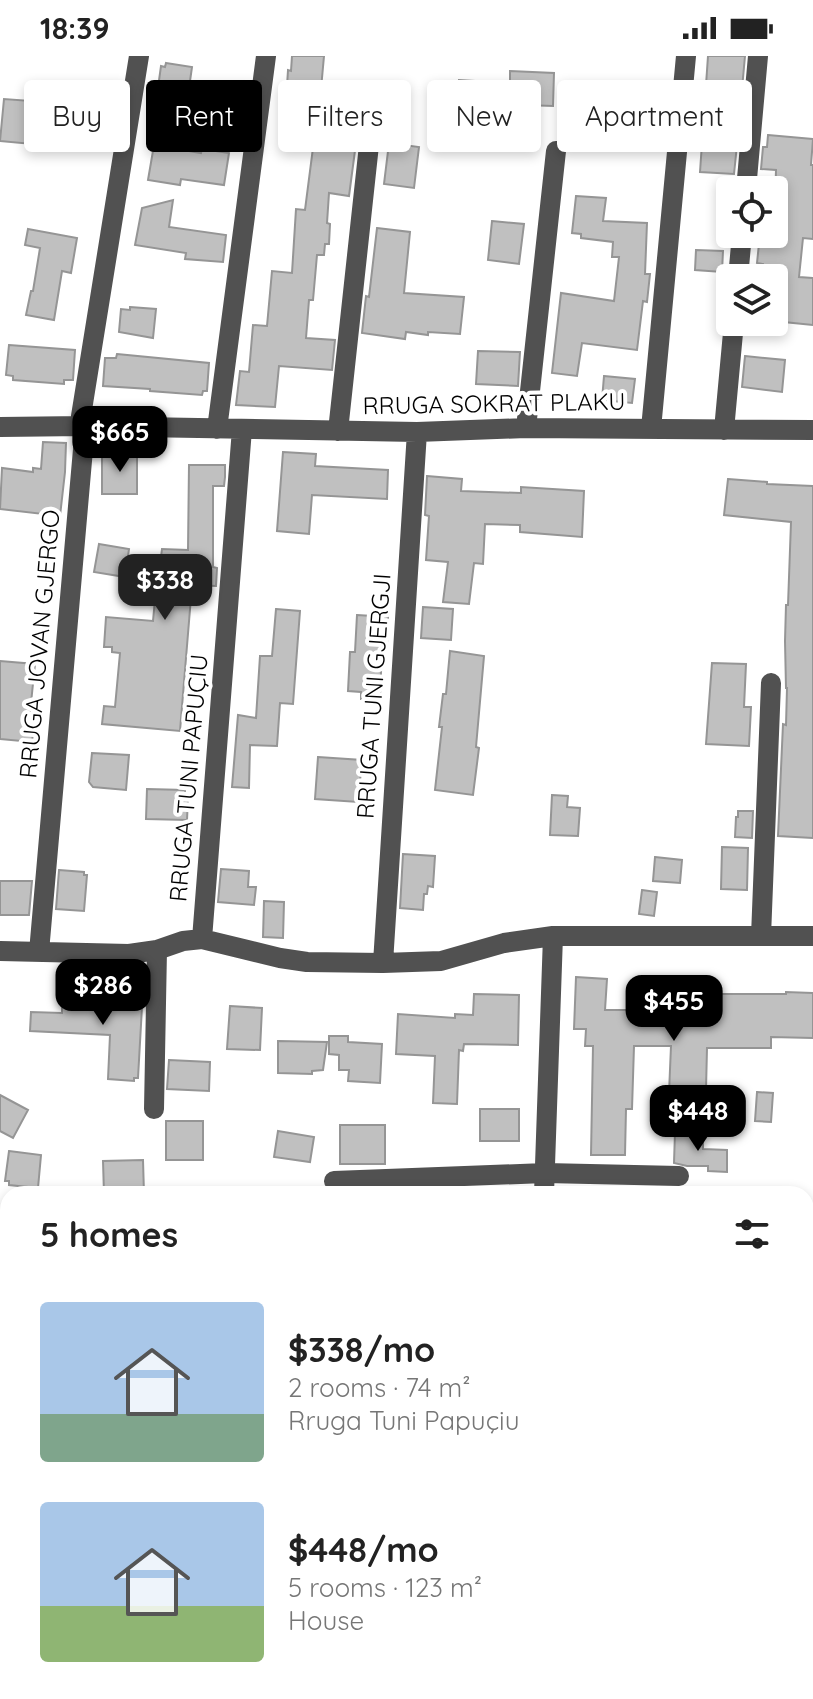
<!DOCTYPE html>
<html lang="en">
<head>
<meta charset="utf-8">
<style>
	body { margin:0; font-family:Quicksand,sans-serif; background:#f6f6f6; color:#222; height:100vh; display:flex; flex-direction:column; font-size:30px; white-space:nowrap }
	* { box-sizing:border-box; margin:0 }
	p { font-size:26px; color:#767676 }
	.icon { flex:none; width:44px; height:44px; fill:none; stroke:currentColor; stroke-width:2; stroke-linecap:round; stroke-linejoin:round }
	.map { position:relative; flex:1; overflow:hidden }
	.sheet { position:absolute; left:0px; top:1130px; width:814px; height:514px; display:flex; flex-direction:column; background:#fff; border-radius:24px 24px 0 0; box-shadow:0 4px 12px #0003 }
	.sheet>* { flex:none }
	.top-card { position:absolute; left:24px; top:24px; width:766px; height:72px; display:flex; gap:16px }
	.controls { position:absolute; left:716px; top:120px; display:grid; gap:16px }
	.controls a { display:grid; place-items:center; width:72px; height:72px; border-radius:8px; background:#fff; box-shadow:0 4px 12px #0003; font-size:40px }
	.price { position:absolute; translate:-50% -68px; padding:0 18px; border-radius:16px; background:#000; color:#fff; font-size:26px; line-height:52px; filter:drop-shadow(0 2px 4px #0008) }
	.price::after { content:''; position:absolute; left:50%; top:48px; width:24px; height:18px; margin-left:-12px; background:inherit; clip-path:polygon(0 0,100% 0,50% 100%) }
	.price.active { background:#222; color:#fff }
	ul { padding:0; list-style:none }
	li { display:flex; align-items:center; gap:24px; height:200px; padding:0 40px }
	li span { display:grid; place-items:center; flex:none; width:224px; height:160px; border-radius:8px; color:#555 }
	li>.icon { margin-inline-start:auto }
	span .icon { width:96px; height:96px; fill:#fffc; stroke-width:1 }
	li b { font-size:34px }
	h2 { display:flex; justify-content:space-between; align-items:center; height:96px; padding:0 40px; font-size:34px }
	.tag { padding:0 28px; border-radius:8px; background:#fff; box-shadow:0 4px 12px #0003; font-size:28px; line-height:72px }
	.tag.active { background:#000; color:#fff }
	.status { display:flex; justify-content:space-between; align-items:center; height:56px; padding:0 40px; background:#fff; direction:ltr }
	.status svg { height:22px; fill:currentColor }
	.map>svg:first-child { display:block }
</style>
</head>
<body>
<div class="status"><b>18:39</b><svg viewBox="0 0 49 12"><path d="M0 12V9h3v3zM5 12V6h3v6zM10 12V3h3v9zM15 12V0h3v12zM26 1h20v11H26zM47 4h2v5h-2z"/></svg></div>
<div class="map">
<svg width="813" height="1643" viewBox="0 0 813 1643">
	<rect width="100%" height="100%" fill="#fff"/>
	<path fill="#c0c0c0" stroke="#959595" stroke-width="2" d="M292,0h32l-3,33 -34,-3 1,-16 3,1z
		M708,0h37l-3,33 -36,-4z
		M166,7l26,4 -5,35h-1l-1,4 -29,-4 5,-36 4,1z
		M510,15l44,2 -1,33 -59,-2 -1,6 -35,-2 1,-28 51,3z
		M60,34l34,5 -5,31 -44,-8 -2,27 -43,-4 4,-42 54,4z
		M222,43l22,3 -4,27 -21,-3z
		M586,48l53,6v3l28,1 -3,35 -39,-2 1,-15 -42,-2z
		M768,79l45,4 -2,26h2v74l-10,-1 -4,39 14,1v47l-39,-4v-43h-12l1,-14 -6,-1 3,-29h14l2,-64 -15,-1 2,-22h4z
		M325,82l31,5 -7,53 -20,-3 -2,30 3,1 -1,20h-4l-1,11h-7l-4,45h-4l-3,38 29,2 -3,30 -53,-4 -4,41 -39,-2 4,-34 9,1 4,-47 14,1 5,-55 20,2 4,-64 9,1 9,-70 10,2z
		M389,87l30,4 -5,41 -30,-4z
		M702,87l35,2 -3,29 -34,-2z
		M154,89l47,8 1,-4 27,4 -5,32 -43,-6 -1,6 -32,-5z
		M576,140l30,2 -3,23 44,2 -2,51h5l-3,28 -4,-1 -6,49 -55,-7 -5,33 -25,-3 9,-80 53,8 5,-44h-7l1,-15 -32,-4v-4l-9,-1z
		M173,144l-4,27 57,8 -3,27 -38,-3 1,-6 -51,-8 7,-37z
		M492,165l32,3 -5,40 -31,-4z
		M377,172l33,4 -6,61 60,4 -4,37 -32,-2v3l-22,-3 -1,7 -43,-6 4,-37 3,1z
		M28,173l49,9 -6,35 -9,-2 -8,49 -28,-5 5,-24h2l7,-43 -15,-3z
		M696,194l27,1 -1,21 -27,-2z
		M130,251l26,2 -3,29 -34,-6 2,-23 9,1z
		M9,289l66,5 -2,30h-9v4l-51,-4v-4l-7,-1z
		M478,295l42,1 -2,34 -42,-2z
		M117,298l92,9 -2,28h-4l-1,4 -52,-4v-2l-47,-3 2,-28h11z
		M745,300l40,4 -3,32 -40,-5z
		M604,320l31,3 -3,24 -30,-3z
		M43,386l23,1 -1,29 -5,44 -60,-7 2,-41 31,4v-4l8,1z
		M283,396l33,2 -1,12 73,4 -1,29 -75,-4 -3,39 -32,-3z
		M102,399h35v39h-35z
		M189,409h36v12l-1,9h-11v81l4,1 -1,18 -24,-1 -12,146 -78,-7 2,-18 11,1 5,-54 -8,-1v-5h-8l2,-30 47,4 6,-64h2l1,-8 26,1z
		M427,420l35,3 -1,12 60,2v-6l63,4 -2,46 -62,-5v-7l-35,-1 -2,40 -9,-1 -5,41 -26,-2 5,-40 -22,-2 3,-44 -4,-1z
		M728,423l39,3v2l46,2v352l-35,-2 5,-112 3,1 1,-37h-1l-1,-47 1,-36h2l3,-83 -67,-7z
		M99,488l30,5 -4,28 -31,-5z
		M423,551l30,2 -2,31 -30,-2z
		M276,553l24,2 -7,93 -13,-1 -3,43 -27,-1 -1,43 -17,-1 6,-72 18,3 4,-62h12z
		M357,559l31,2 -1,28h-5l-2,55 -19,-1v-7l-13,-1 2,-39h5z
		M450,595l34,5 -8,91 3,1 -6,47 -38,-5 7,-63h-3l4,-33h3z
		M0,605l35,3 -5,49h5l-3,29 -32,-3z
		M712,607l34,1 -2,43h7l-2,39 -43,-2z
		M92,697l37,2 -3,35 -33,-3 -4,-5z
		M318,701l44,3 -4,42 -43,-3z
		M147,733l38,1v8h3l-1,22 -41,-1z
		M552,739l16,1 -1,11 13,1 -2,28 -28,-1z
		M738,755h15l-1,27 -17,-1 1,-20h2z
		M722,791l26,1 -1,42 -26,-1z
		M403,798l32,2 -2,31 -5,-1 -1,8h-3l-1,16 -23,-2z
		M655,801l27,3 -2,23 -27,-2z
		M221,813l28,2 -1,16h8l-2,18 -36,-3z
		M59,814l25,2v3h3l-3,36 -28,-2z
		M0,825h32l-3,34h-29z
		M642,834l15,2 -3,24 -15,-2z
		M264,845l20,1 -1,36 -20,-1z
		M576,921l31,2 -2,31h64v-5h13l1,-12 37,1h66v-2l27,1v45l-42,-1v11h-64l-1,42h-14v4l-23,-1 2,-47h-37l-2,63h-6l-1,46h-34l2,-109h-8l1,-17h-12z
		M109,931l34,2 -5,89h-4v3l-26,-2 2,-44 -80,-4 1,-19 31,1v-13l47,2z
		M474,938l45,1 -1,50 -54,-1 -1,7 -4,-1 -2,54 -24,-1 2,-47 -39,-2 2,-40 57,4v-4l18,1z
		M230,950l32,2 -2,42 -33,-1z
		M329,980h19v6l34,2 -2,39 -32,-2 1,-11h-10v-15l-10,-1z
		M278,985l49,1 -4,28 -11,1v3l-34,-1z
		M169,1004l41,2 -1,29 -42,-2z
		M757,1036l16,1 -2,29 -16,-1z
		M0,1039l28,15 -15,28 -13,-7z
		M480,1053h39v32h-39z
		M166,1065h37v39h-37z
		M340,1069h45v39h-45z
		M278,1075l36,6 -4,25 -36,-5z
		M675,1076l28,1v16l24,1v22l-19,-1v-5h-21l-13,-3z
		M9,1095l32,4 -3,33 -29,-3v-4h-4z
		M143,1104l1,34h-40l-1,-33z"/>
	<g fill="none" stroke-linecap="round" stroke-linejoin="round">
		<path stroke="#515151" stroke-width="20" d="M746,134l12,-134
			M738,222l4,-44
			M0,371l83,-1 334,6 109,-4 287,2
			M526,372l30,-277
			M217,373l49,-373
			M651,373l35,-373
			M724,374l10,-108
			M338,375l31,-286
			M761,880l10,-253
			M202,883l40,-510
			M0,895l129,3 28,-4 26,-9 19,-2 78,19 27,4 76,1 58,-2 63,-18 49,-7h260
			M39,896l45,-514 -3,-22 58,-360
			M383,907l34,-531
			M154,1053l3,-159
			M334,1125l211,-8 134,3
			M544,1138l9,-258
			M0,1380h8
			M806,1383h7
			M444,1643v-7"/>
	</g>
	<g text-anchor="middle" stroke-width="8" stroke-linejoin="round" paint-order="stroke">
		<g font-size="24" fill="#000" stroke="#fff">
			<text transform="translate(494 348) rotate(-1)" y="8">RRUGA SOKRAT PLAKU</text>
			<text transform="translate(40 588) rotate(-85)" y="8">RRUGA JOVAN GJERGO</text>
			<text transform="translate(374 640) rotate(-86)" y="8">RRUGA TUNI GJERGJI</text>
			<text transform="translate(189 722) rotate(-85)" y="8">RRUGA TUNI PAPUÇIU</text>
		</g>
	</g>
</svg>
<div class="controls">
<a><svg class="icon" aria-label="locate" viewBox="0 0 24 24"><circle cx="12" cy="12" r="6"/><path d="M12 2v4M12 18v4M2 12h4M18 12h4"/></svg></a>
<a><svg class="icon" aria-label="layers" viewBox="0 0 24 24"><path d="M12 4l9 5-9 5-9-5zM3 14l9 5 9-5"/></svg></a>
</div>
<b class="price" style="left:120px;top:418px">$665</b>
<b class="price active" style="left:165px;top:566px">$338</b>
<b class="price" style="left:103px;top:971px">$286</b>
<b class="price" style="left:674px;top:987px">$455</b>
<b class="price" style="left:698px;top:1097px">$448</b>
<div class="top-card">
<a class="tag">Buy</a>
<a class="tag active">Rent</a>
<a class="tag">Filters</a>
<a class="tag">New</a>
<a class="tag">Apartment</a>
</div>
<section class="sheet">
<h2>5 homes<svg class="icon" aria-label="filters" viewBox="0 0 24 24"><path d="M4 7h16M4 17h16"/><circle cx="9" cy="7" r="2"/><circle cx="15" cy="17" r="2"/></svg></h2>
<ul>
<li><span style="background:linear-gradient(#a9c7e8 70%,#7fa58c 0)"><svg class="icon" aria-label="home" viewBox="0 0 24 24"><path d="M3 11l9-7 9 7M6 9v11h12V9"/></svg></span><div><b>$338/mo</b><p>2 rooms · 74 m²</p><p>Rruga Tuni Papuçiu</p></div></li>
<li><span style="background:linear-gradient(#a9c7e8 65%,#8fb573 0)"><svg class="icon" aria-label="home" viewBox="0 0 24 24"><path d="M3 11l9-7 9 7M6 9v11h12V9"/></svg></span><div><b>$448/mo</b><p>5 rooms · 123 m²</p><p>House</p></div></li>
</ul>
</section>
</div>
</body>
</html>
